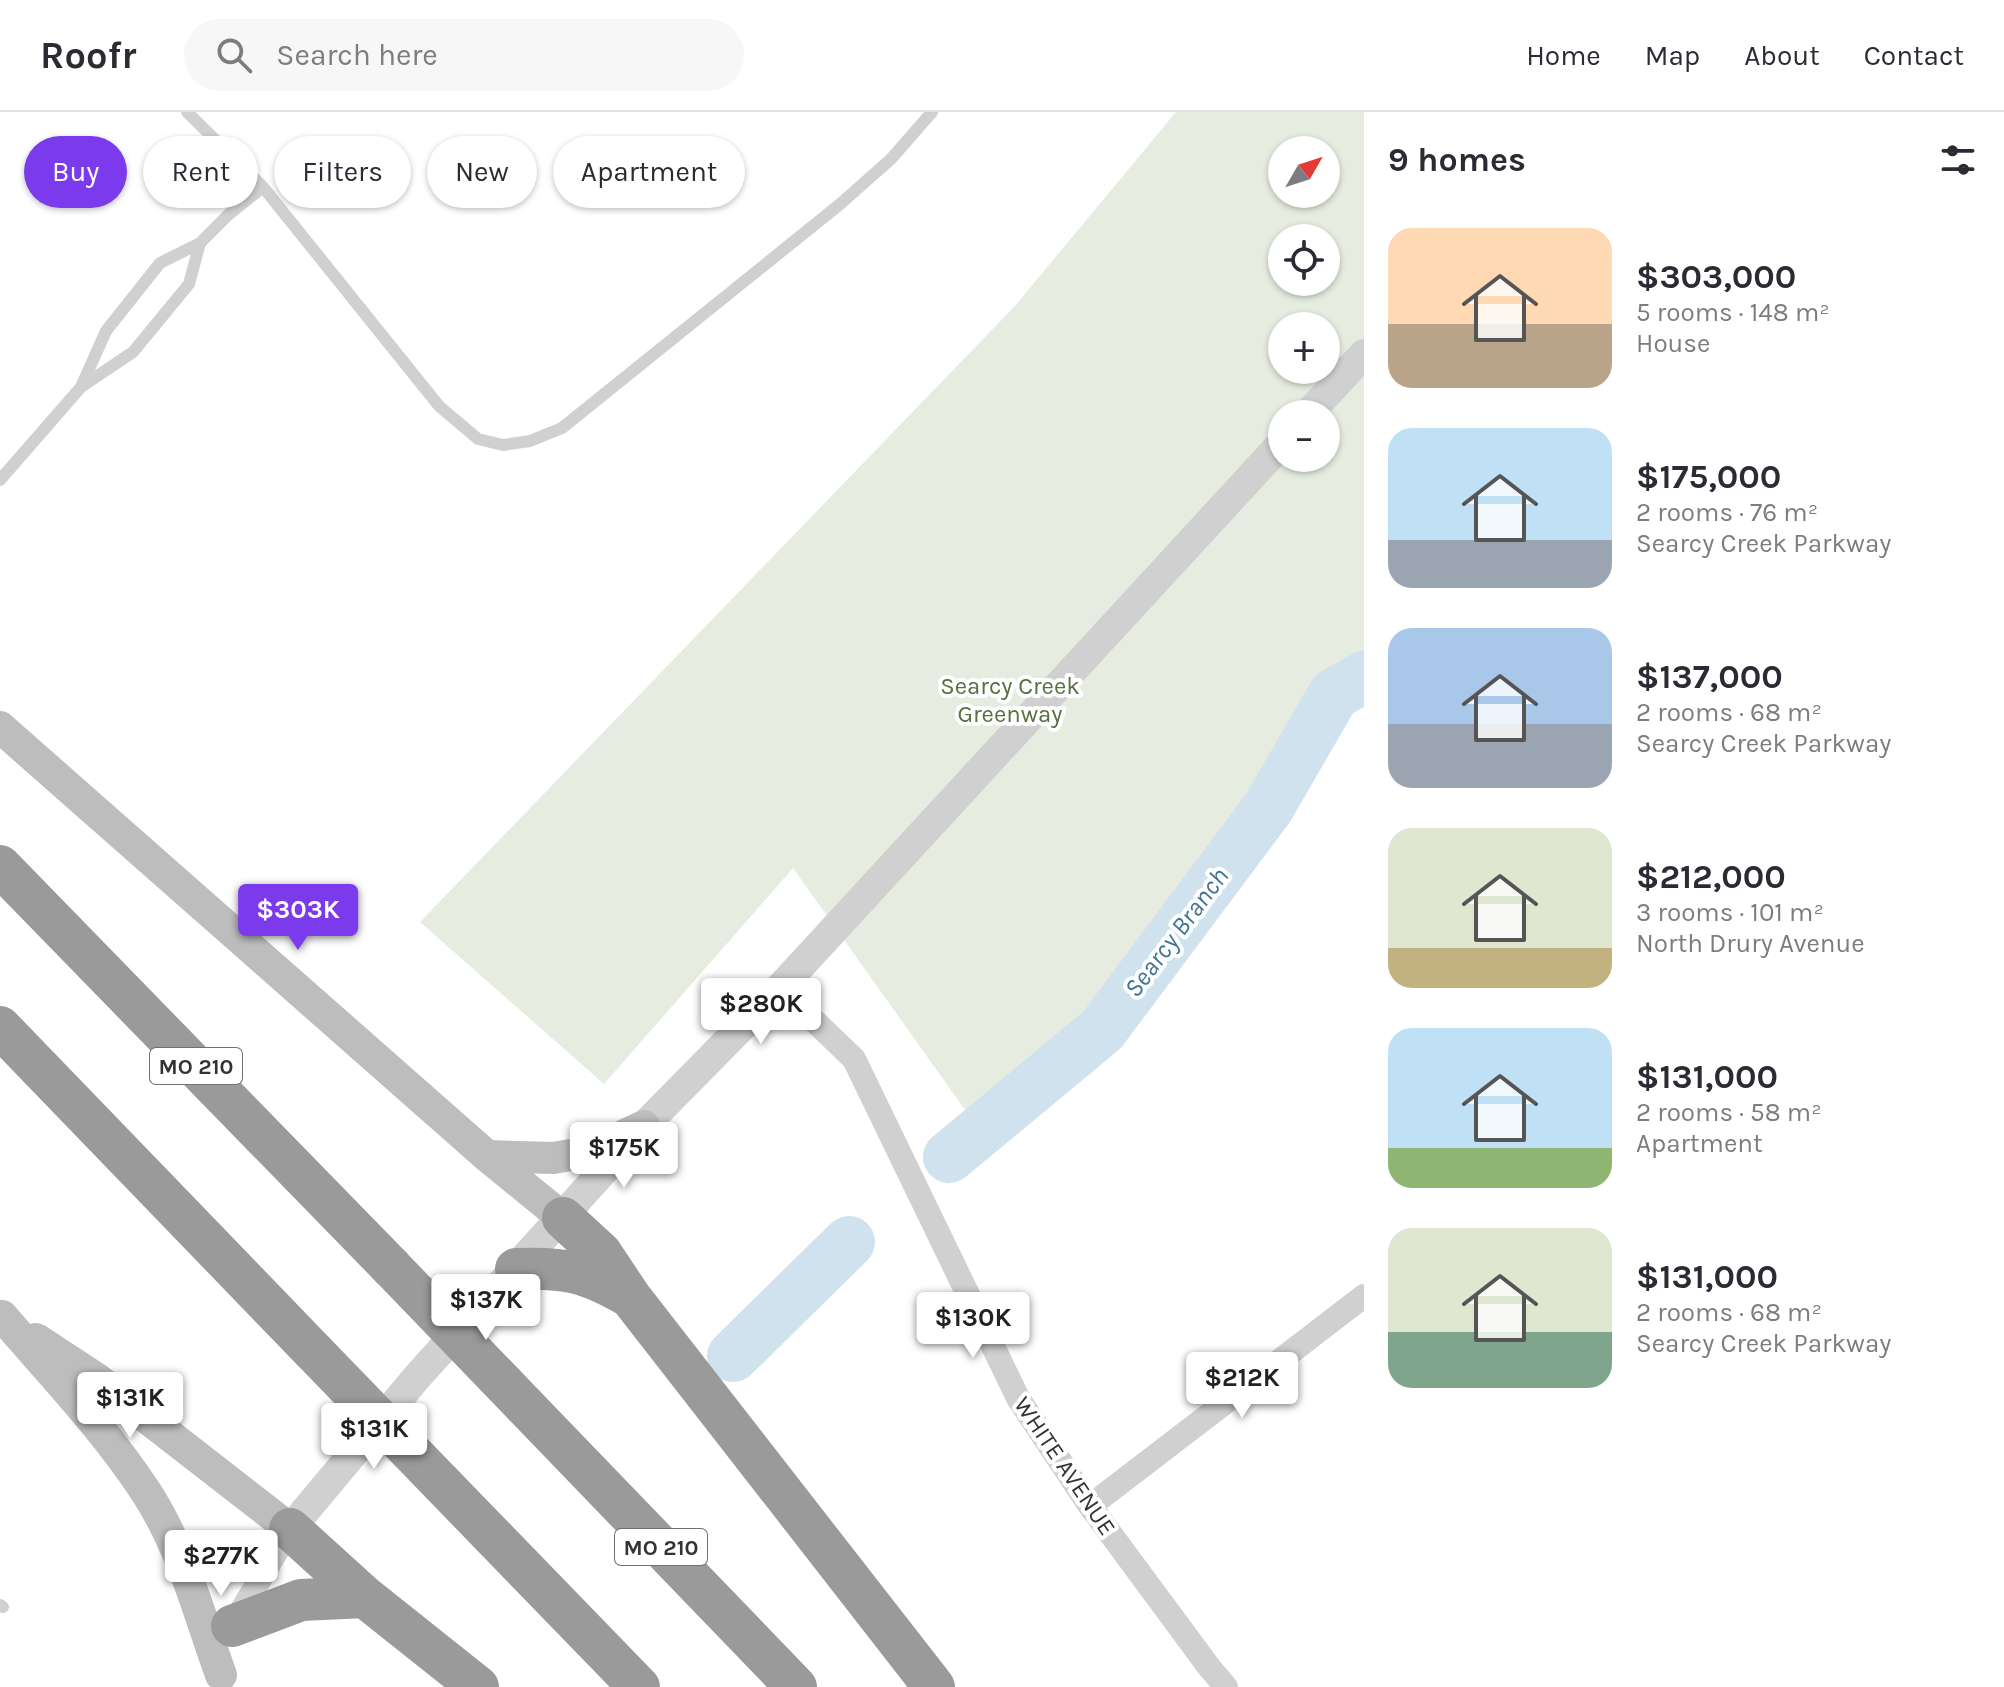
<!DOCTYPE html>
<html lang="en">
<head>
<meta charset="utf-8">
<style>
	body { margin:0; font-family:Karla,sans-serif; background:#f7f7f7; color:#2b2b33; height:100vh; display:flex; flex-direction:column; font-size:30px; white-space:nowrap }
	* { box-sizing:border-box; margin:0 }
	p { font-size:26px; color:#7c7c81 }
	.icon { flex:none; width:44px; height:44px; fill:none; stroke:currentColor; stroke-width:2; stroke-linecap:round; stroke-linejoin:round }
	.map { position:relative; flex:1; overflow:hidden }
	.details { display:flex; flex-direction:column; background:#fff; width:640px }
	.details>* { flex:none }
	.banner { position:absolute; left:24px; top:24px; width:760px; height:72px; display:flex; gap:16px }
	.needle { width:52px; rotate:51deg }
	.controls { position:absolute; left:1268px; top:24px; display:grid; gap:16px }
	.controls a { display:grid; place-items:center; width:72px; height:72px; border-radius:50%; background:#fff; box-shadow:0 2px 6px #0004; font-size:40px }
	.price { position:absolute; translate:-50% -68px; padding:0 18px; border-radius:8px; background:#fff; color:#222; font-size:26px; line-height:52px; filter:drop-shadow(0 2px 4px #0008) }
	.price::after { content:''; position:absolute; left:50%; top:48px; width:24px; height:18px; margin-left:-12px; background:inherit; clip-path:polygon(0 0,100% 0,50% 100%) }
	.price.active { background:#7c3aed; color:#fff }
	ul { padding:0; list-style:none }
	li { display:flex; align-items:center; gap:24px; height:200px; padding:0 24px }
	li span { display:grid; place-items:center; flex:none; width:224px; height:160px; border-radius:24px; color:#555 }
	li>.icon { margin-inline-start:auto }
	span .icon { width:96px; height:96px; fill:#fffc; stroke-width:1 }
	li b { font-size:34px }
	h2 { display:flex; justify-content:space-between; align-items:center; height:96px; padding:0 24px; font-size:34px }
	.tag { padding:0 28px; border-radius:36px; background:#fff; box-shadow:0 2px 6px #0004; font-size:28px; line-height:72px }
	.tag.active { background:#7c3aed; color:#fff }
	header { display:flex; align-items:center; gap:48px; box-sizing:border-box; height:112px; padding:0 40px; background:#fff; border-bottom:2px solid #e1e1e2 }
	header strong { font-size:38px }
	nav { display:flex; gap:44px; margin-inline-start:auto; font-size:28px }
	.search { width:560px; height:72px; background:#f7f7f7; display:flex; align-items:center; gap:20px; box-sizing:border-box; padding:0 28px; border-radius:44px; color:#7c7c81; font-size:30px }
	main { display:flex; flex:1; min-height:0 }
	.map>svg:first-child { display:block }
</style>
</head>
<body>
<header>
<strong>Roofr</strong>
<div class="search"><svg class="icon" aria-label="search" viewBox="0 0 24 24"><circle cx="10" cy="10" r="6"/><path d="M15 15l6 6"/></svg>Search here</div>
<nav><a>Home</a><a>Map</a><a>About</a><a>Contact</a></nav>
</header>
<main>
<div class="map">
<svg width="1364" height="1575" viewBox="0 0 1364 1575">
	<rect width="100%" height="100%" fill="#fff"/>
	<path fill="#e6ecdf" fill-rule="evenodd" d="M1176,0h188v565l-30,17 -66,114 -166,222 -122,101 -187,-263 -189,216 -184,-162 594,-615zM1282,38h44v44h-44zM1282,126h44v44h-44zM1282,214h44v44h-44zM1282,302h44v44h-44z"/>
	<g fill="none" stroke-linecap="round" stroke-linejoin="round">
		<path stroke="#cfe2ee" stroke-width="52" d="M949,1045l153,-127 166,-222 66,-114 30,-17
			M733,1244l116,-114"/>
		<path stroke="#d0d0d0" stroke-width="12" d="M187,0l76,75 176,219 39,33 25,6 27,-4 32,-13 277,-223 52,-46 41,-47
			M81,275l25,-56 54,-68 40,-20 28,-28 35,-28
			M0,368l81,-93 52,-35 56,-68 11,-41
			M0,1493l3,2"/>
		<path stroke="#d0d0d0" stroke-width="24" d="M780,876l74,71 164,339 72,108 119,161 17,20
			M1090,1394l274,-210
			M234,1511l56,-94"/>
		<path stroke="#d0d0d0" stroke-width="30" d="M1308,302l56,-60
			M290,1417l127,-152 227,-251 136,-138 502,-545"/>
		<path stroke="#bdbdbd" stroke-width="32" d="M0,615l487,429 76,62
			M487,1044l66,2 35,-6 56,-26
			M2,1204c49,57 103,113 144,176 36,55 53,122 75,183
			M36,1227l61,40 193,150"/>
		<path stroke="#9a9a9a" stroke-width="42" d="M0,754l391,401
			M0,915l313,324
			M563,1106l38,35 30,45 303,389
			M516,1157c50,-2 71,3 114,28
			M525,1294l271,281
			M442,1372l197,203
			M290,1417l75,68 113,90
			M232,1514l69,-26 64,-3"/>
		<path stroke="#9a9a9a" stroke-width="42" d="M391,1155l134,139
			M313,1239l129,133"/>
	</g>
	<g text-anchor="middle" stroke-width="8" stroke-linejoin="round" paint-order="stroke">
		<g fill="#fff" stroke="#707070" stroke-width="2">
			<rect x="150" y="936" width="92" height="36" rx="6"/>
			<rect x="615" y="1417" width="92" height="36" rx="6"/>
		</g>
		<g font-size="22" font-weight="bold" fill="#333">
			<text x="196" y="962">MO 210</text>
			<text x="661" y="1443">MO 210</text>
		</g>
		<g font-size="24" fill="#56703f" stroke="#fff">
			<text x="1010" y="582">Searcy Creek<tspan x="1010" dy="28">Greenway</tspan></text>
		</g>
		<g font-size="24" fill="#333" stroke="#fff">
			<text transform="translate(1065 1354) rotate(56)" y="8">WHITE AVENUE</text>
		</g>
		<g font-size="26" font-style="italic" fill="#3f7597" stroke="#fff">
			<text transform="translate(1176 820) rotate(-53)" y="9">Searcy Branch</text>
		</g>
	</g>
</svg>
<div class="controls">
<a><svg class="needle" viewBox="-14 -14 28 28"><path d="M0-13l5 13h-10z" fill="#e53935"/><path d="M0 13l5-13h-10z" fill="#7c7c81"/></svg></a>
<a><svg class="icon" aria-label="locate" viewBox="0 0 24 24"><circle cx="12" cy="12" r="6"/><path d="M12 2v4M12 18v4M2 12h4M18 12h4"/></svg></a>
<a>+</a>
<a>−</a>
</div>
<b class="price active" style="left:298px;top:840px">$303K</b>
<b class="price" style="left:761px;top:934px">$280K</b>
<b class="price" style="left:624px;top:1078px">$175K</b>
<b class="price" style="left:486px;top:1230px">$137K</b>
<b class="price" style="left:973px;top:1248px">$130K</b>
<b class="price" style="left:1242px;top:1308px">$212K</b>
<b class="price" style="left:130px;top:1328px">$131K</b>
<b class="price" style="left:374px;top:1359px">$131K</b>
<b class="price" style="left:221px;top:1486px">$277K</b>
<div class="banner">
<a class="tag active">Buy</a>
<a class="tag">Rent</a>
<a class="tag">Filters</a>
<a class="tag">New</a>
<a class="tag">Apartment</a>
</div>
</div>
<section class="details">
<h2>9 homes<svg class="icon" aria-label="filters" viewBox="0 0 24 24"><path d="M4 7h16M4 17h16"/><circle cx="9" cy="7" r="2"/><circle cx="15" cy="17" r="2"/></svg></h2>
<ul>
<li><span style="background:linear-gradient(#ffd9b3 60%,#b9a48a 0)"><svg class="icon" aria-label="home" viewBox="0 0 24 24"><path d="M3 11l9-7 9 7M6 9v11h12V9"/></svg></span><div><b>$303,000</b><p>5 rooms · 148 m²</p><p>House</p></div></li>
<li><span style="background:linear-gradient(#bfe0f5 70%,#9aa5b1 0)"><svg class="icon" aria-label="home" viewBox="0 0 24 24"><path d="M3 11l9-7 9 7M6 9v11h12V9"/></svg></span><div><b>$175,000</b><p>2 rooms · 76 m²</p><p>Searcy Creek Parkway</p></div></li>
<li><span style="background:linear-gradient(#a9c7e8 60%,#9aa5b1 0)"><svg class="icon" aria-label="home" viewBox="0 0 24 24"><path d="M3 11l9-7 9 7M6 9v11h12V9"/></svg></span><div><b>$137,000</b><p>2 rooms · 68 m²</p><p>Searcy Creek Parkway</p></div></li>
<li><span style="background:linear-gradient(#dfe7d0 75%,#c2b280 0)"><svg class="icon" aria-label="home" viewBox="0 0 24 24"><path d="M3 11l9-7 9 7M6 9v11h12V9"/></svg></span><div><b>$212,000</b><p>3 rooms · 101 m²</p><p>North Drury Avenue</p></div></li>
<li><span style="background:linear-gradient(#bfe0f5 75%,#8fb573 0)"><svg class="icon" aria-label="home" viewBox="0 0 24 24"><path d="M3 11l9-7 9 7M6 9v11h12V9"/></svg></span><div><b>$131,000</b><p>2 rooms · 58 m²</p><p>Apartment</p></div></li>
<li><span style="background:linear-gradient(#dfe7d0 65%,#7fa58c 0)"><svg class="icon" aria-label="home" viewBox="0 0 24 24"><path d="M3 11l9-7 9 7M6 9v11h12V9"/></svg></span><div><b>$131,000</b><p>2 rooms · 68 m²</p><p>Searcy Creek Parkway</p></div></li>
</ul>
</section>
</main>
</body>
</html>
